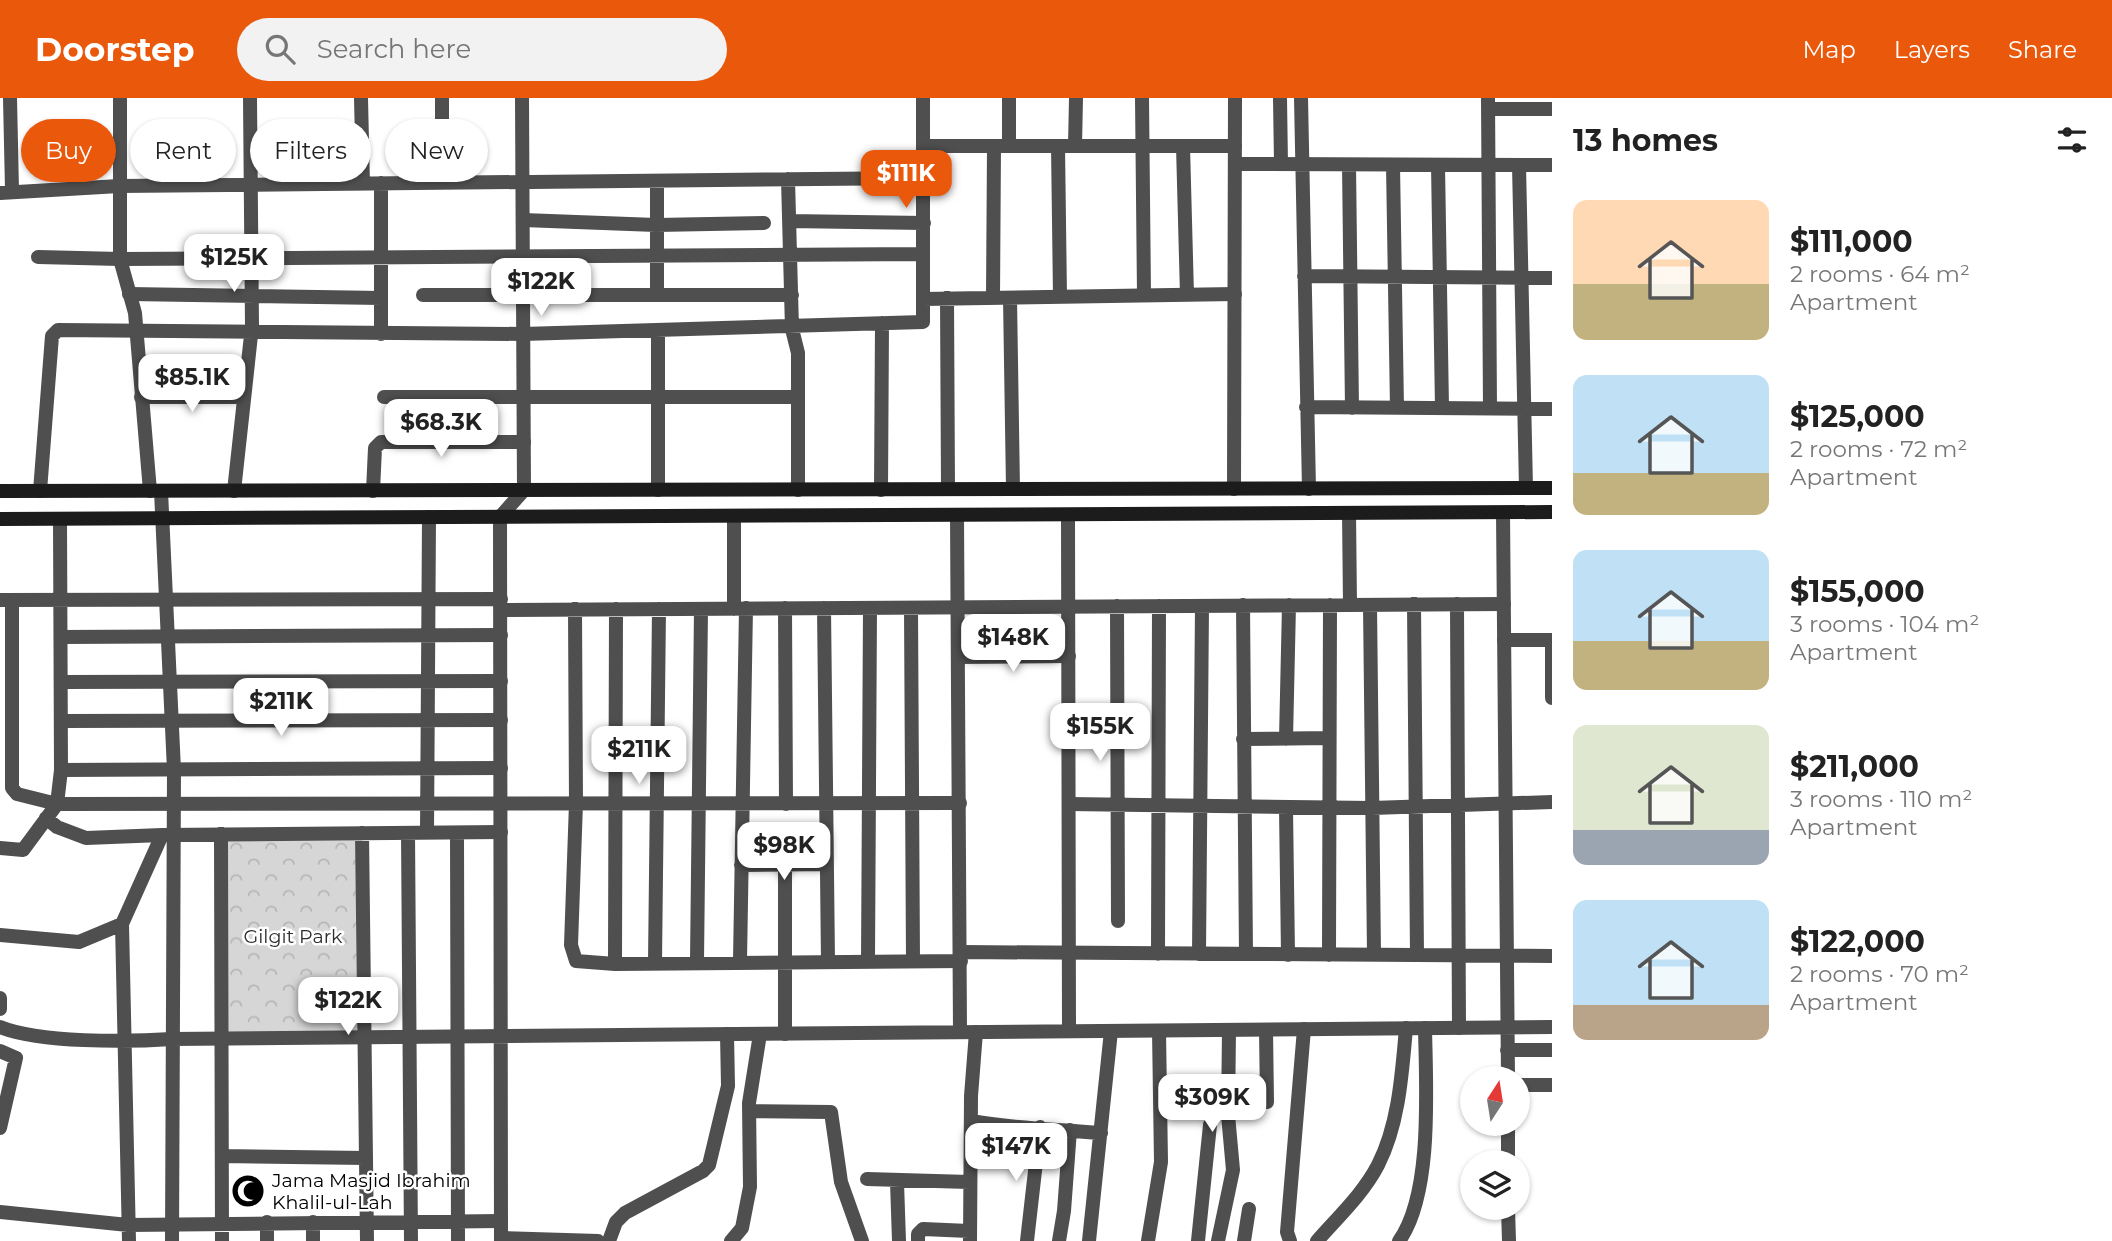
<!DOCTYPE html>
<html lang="en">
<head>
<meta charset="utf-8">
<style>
	body { margin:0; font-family:Montserrat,sans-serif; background:#f2f2f2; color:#222; height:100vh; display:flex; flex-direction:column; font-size:26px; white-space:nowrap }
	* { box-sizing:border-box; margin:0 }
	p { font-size:23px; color:#767676 }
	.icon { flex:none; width:38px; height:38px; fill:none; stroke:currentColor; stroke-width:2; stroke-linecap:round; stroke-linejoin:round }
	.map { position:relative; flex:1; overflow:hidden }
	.panel { display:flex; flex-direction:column; background:#fff; width:560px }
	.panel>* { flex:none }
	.banner { position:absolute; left:21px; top:21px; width:665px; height:63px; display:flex; gap:14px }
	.needle { width:46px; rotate:12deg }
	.fabs { position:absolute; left:1460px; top:968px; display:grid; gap:14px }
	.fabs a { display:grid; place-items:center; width:70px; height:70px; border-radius:50%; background:#fff; box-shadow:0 2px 5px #0004; font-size:35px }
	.price { position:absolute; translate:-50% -60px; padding:0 16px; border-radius:14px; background:#fff; color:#222; font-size:23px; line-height:46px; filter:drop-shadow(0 2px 4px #0008) }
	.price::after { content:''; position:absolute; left:50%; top:42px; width:21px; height:16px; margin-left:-10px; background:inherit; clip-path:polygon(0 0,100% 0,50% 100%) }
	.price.selected { background:#ea580c; color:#fff }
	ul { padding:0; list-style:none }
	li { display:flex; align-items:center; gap:21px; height:175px; padding:0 21px }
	li span { display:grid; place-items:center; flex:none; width:196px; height:140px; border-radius:14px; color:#555 }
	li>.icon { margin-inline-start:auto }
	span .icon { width:84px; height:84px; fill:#fffc; stroke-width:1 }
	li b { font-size:30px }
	h2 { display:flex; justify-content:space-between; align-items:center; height:84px; padding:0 21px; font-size:30px }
	.pill { padding:0 24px; border-radius:32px; background:#fff; box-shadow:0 2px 5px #0004; font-size:24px; line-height:63px }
	.pill.selected { background:#ea580c; color:#fff }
	header { display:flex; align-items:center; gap:42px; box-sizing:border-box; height:98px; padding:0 35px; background:#ea580c; color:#fff }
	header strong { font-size:33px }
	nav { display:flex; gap:38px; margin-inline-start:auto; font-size:24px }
	.search { width:490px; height:63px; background:#f2f2f2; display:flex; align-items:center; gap:18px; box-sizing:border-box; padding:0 24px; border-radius:38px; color:#767676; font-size:26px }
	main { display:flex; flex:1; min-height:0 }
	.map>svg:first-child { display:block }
</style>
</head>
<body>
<header>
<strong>Doorstep</strong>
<div class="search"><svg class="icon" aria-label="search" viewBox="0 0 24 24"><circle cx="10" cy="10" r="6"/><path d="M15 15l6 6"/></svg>Search here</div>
<nav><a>Map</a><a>Layers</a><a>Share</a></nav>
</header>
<main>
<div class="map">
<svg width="1552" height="1143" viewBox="0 0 1552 1143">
	<defs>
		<pattern id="forest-crowns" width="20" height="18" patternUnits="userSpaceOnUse" patternTransform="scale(1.75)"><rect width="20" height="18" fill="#d6d6d6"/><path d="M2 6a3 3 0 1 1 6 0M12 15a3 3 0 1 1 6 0" fill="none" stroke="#b6b6b6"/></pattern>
	</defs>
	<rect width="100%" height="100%" fill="#fff"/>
	<path fill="url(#forest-crowns)" d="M362,735l4,204 -143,1 -2,-204z"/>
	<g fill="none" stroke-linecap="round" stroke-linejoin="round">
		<path stroke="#4f4f4f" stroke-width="14" d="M10,0l2,92
			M361,0l2,86
			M1009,0v48
			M1142,0l2,197
			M1280,0l1,66
			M1301,0l8,391
			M1488,0l2,310
			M1488,11h64
			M923,48h312
			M1058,48l2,151
			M1075,48l1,-48
			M1183,48l4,149
			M1235,66l317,1
			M1349,67l3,243
			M1393,67l4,243
			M1438,67l4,243
			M1519,67l7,323
			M788,81l4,150 6,24v137
			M657,83v114
			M381,85v151
			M442,85v-85
			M0,95l119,-7 804,-8
			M523,122l133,5 108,-2
			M789,123l135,2
			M38,159l82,2 803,-5
			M1304,178l248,2
			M129,196l252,4
			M423,197h369
			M947,200l1,191
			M993,200l1,-152
			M1010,200l3,191
			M923,201l312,-5
			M141,299h103
			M384,299h414
			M1306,309l246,2
			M658,392v-159
			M881,392l1,-167
			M40,393l12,-155 6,-6 465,4 400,-12v-224
			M234,393l18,-165 -2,-228
			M373,393l2,-43 6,-6h143
			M1349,415l1,92
			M734,418v93
			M0,502l501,-1
			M12,502v188l5,6 40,10 903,-1
			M1414,506l3,351
			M1457,506l2,424
			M1243,507l3,349
			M1370,507l4,350
			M1117,508l1,315
			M785,510l1,196
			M824,510l4,353
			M911,510l2,353
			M575,511l1,194 -5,142 5,16 39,3 346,-3
			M501,512l1003,-6
			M61,539l440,-2
			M1504,542h48
			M1552,542v58
			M958,559l111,-1
			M61,584l440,-1
			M61,623l440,-1
			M1243,641l86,-1
			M1286,641l3,-134
			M61,672l440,-2
			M1069,706l303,4 180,-6
			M1286,710l2,147
			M46,720l11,9 29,11 76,-3 339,-3
			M362,735l5,408
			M408,735l3,408
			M427,735l2,-316
			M457,735l1,408
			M221,736l1,407
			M0,750l23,2 34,-46 4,-34 -1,-251
			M741,767l86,-1
			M0,837l79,7 43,-18
			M961,854l591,4
			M1158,856l1,-348
			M1199,856l3,-348
			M1329,857l1,-350
			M697,863l4,-352
			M740,863l6,-353
			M868,863l2,-353
			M655,865l4,-354
			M615,866l1,-355
			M0,900v11
			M0,929c39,16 128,15 172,12
			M1266,932l1,72
			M785,936v-169
			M0,953l16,7 -16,70
			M1517,987h35
			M749,1013l82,1 10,70 21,59
			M971,1023c42,8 86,8 130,12
			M222,1058l144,2
			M867,1081l102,3
			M897,1084l2,59
			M0,1114l128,13 373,-4
			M267,1124v19
			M313,1124v19
			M501,1140l97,3
			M129,1143l-7,-317 40,-89
			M609,1143l7,-19 9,-9 78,-42 6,-6 19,-79 -1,-52
			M731,1143l11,-13 8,-41 -1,-84 11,-69
			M918,1143v-7l5,-5 46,2
			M970,1143l1,-145 5,-64
			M1027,1143l13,-114
			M1059,1143l5,-30 6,-81
			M1089,1143l22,-210
			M1148,1143l13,-79 -2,-131
			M1198,1143l12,-116
			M1218,1143l15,-71 -5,-55 1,-85
			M1244,1143l5,-32
			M1290,1143l-3,-9 17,-203
			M1317,1143c21,-24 46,-47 61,-76 21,-41 24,-92 28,-137
			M1399,1143c34,-47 27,-155 26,-213"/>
		<path stroke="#4f4f4f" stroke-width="14" d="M120,0v161l15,54 15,178
			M1234,391l1,-391
			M161,393l13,279 -2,471
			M1503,415l5,565
			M957,417l3,517
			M1068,417l1,516
			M172,941l1380,-12
			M1507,952h45
			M1508,1026v38
			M1508,1110l1,33
			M501,1143l-1,-724 24,-27 -2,-392"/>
		<path stroke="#1c1c1c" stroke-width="14" d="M0,393l1552,-3
			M0,421l1552,-7"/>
	</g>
	<defs>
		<symbol id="mosque-disc" viewBox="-11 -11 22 22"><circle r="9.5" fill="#000" stroke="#fff"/><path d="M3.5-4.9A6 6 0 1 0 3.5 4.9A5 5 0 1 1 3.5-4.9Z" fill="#fff"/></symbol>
	</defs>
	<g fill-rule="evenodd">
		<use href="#mosque-disc" x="229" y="1074" width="38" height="38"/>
	</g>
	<g text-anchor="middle" stroke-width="5" stroke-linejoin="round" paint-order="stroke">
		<g font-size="19" fill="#2d2d2d" stroke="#fff">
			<text x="293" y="845">Gilgit Park</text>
		</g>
		<g font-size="19" fill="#000" stroke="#fff" text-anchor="start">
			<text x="272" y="1089">Jama Masjid Ibrahim<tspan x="272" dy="22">Khalil-ul-Lah</tspan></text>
		</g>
	</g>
</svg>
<div class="fabs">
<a><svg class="needle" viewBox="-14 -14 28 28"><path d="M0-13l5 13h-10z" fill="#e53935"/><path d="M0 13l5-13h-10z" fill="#767676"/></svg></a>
<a><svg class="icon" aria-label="layers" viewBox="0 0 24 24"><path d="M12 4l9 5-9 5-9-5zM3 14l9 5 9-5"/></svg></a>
</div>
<b class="price selected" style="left:906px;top:112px">$111K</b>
<b class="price" style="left:234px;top:196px">$125K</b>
<b class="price" style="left:541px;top:220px">$122K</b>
<b class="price" style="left:192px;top:316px">$85.1K</b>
<b class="price" style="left:441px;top:361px">$68.3K</b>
<b class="price" style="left:1013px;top:576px">$148K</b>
<b class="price" style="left:281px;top:640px">$211K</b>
<b class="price" style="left:1100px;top:665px">$155K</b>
<b class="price" style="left:639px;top:688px">$211K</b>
<b class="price" style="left:784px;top:784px">$98K</b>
<b class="price" style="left:348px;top:939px">$122K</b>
<b class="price" style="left:1212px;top:1036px">$309K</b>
<b class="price" style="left:1016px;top:1085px">$147K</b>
<div class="banner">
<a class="pill selected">Buy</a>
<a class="pill">Rent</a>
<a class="pill">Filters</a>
<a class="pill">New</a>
</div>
</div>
<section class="panel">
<h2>13 homes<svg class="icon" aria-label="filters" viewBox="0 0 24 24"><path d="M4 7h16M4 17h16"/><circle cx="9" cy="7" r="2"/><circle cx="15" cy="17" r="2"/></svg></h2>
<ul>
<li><span style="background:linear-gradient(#ffd9b3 60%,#c2b280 0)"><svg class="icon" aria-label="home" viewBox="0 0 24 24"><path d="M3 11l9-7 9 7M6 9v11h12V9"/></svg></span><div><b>$111,000</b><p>2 rooms · 64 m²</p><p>Apartment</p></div></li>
<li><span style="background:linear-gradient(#bfe0f5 70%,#c2b280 0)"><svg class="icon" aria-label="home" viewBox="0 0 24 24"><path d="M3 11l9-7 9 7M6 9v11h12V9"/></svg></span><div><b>$125,000</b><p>2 rooms · 72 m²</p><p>Apartment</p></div></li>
<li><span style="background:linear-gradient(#bfe0f5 65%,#c2b280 0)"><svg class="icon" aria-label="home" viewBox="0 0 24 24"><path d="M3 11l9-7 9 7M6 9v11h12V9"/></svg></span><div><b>$155,000</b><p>3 rooms · 104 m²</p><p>Apartment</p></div></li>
<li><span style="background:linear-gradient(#dfe7d0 75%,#9aa5b1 0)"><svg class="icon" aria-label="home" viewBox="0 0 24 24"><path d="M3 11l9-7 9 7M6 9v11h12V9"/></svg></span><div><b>$211,000</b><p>3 rooms · 110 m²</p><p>Apartment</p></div></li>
<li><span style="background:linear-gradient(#bfe0f5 75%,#b9a48a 0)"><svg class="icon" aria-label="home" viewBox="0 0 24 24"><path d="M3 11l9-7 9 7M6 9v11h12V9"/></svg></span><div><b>$122,000</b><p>2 rooms · 70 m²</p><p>Apartment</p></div></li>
</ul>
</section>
</main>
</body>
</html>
